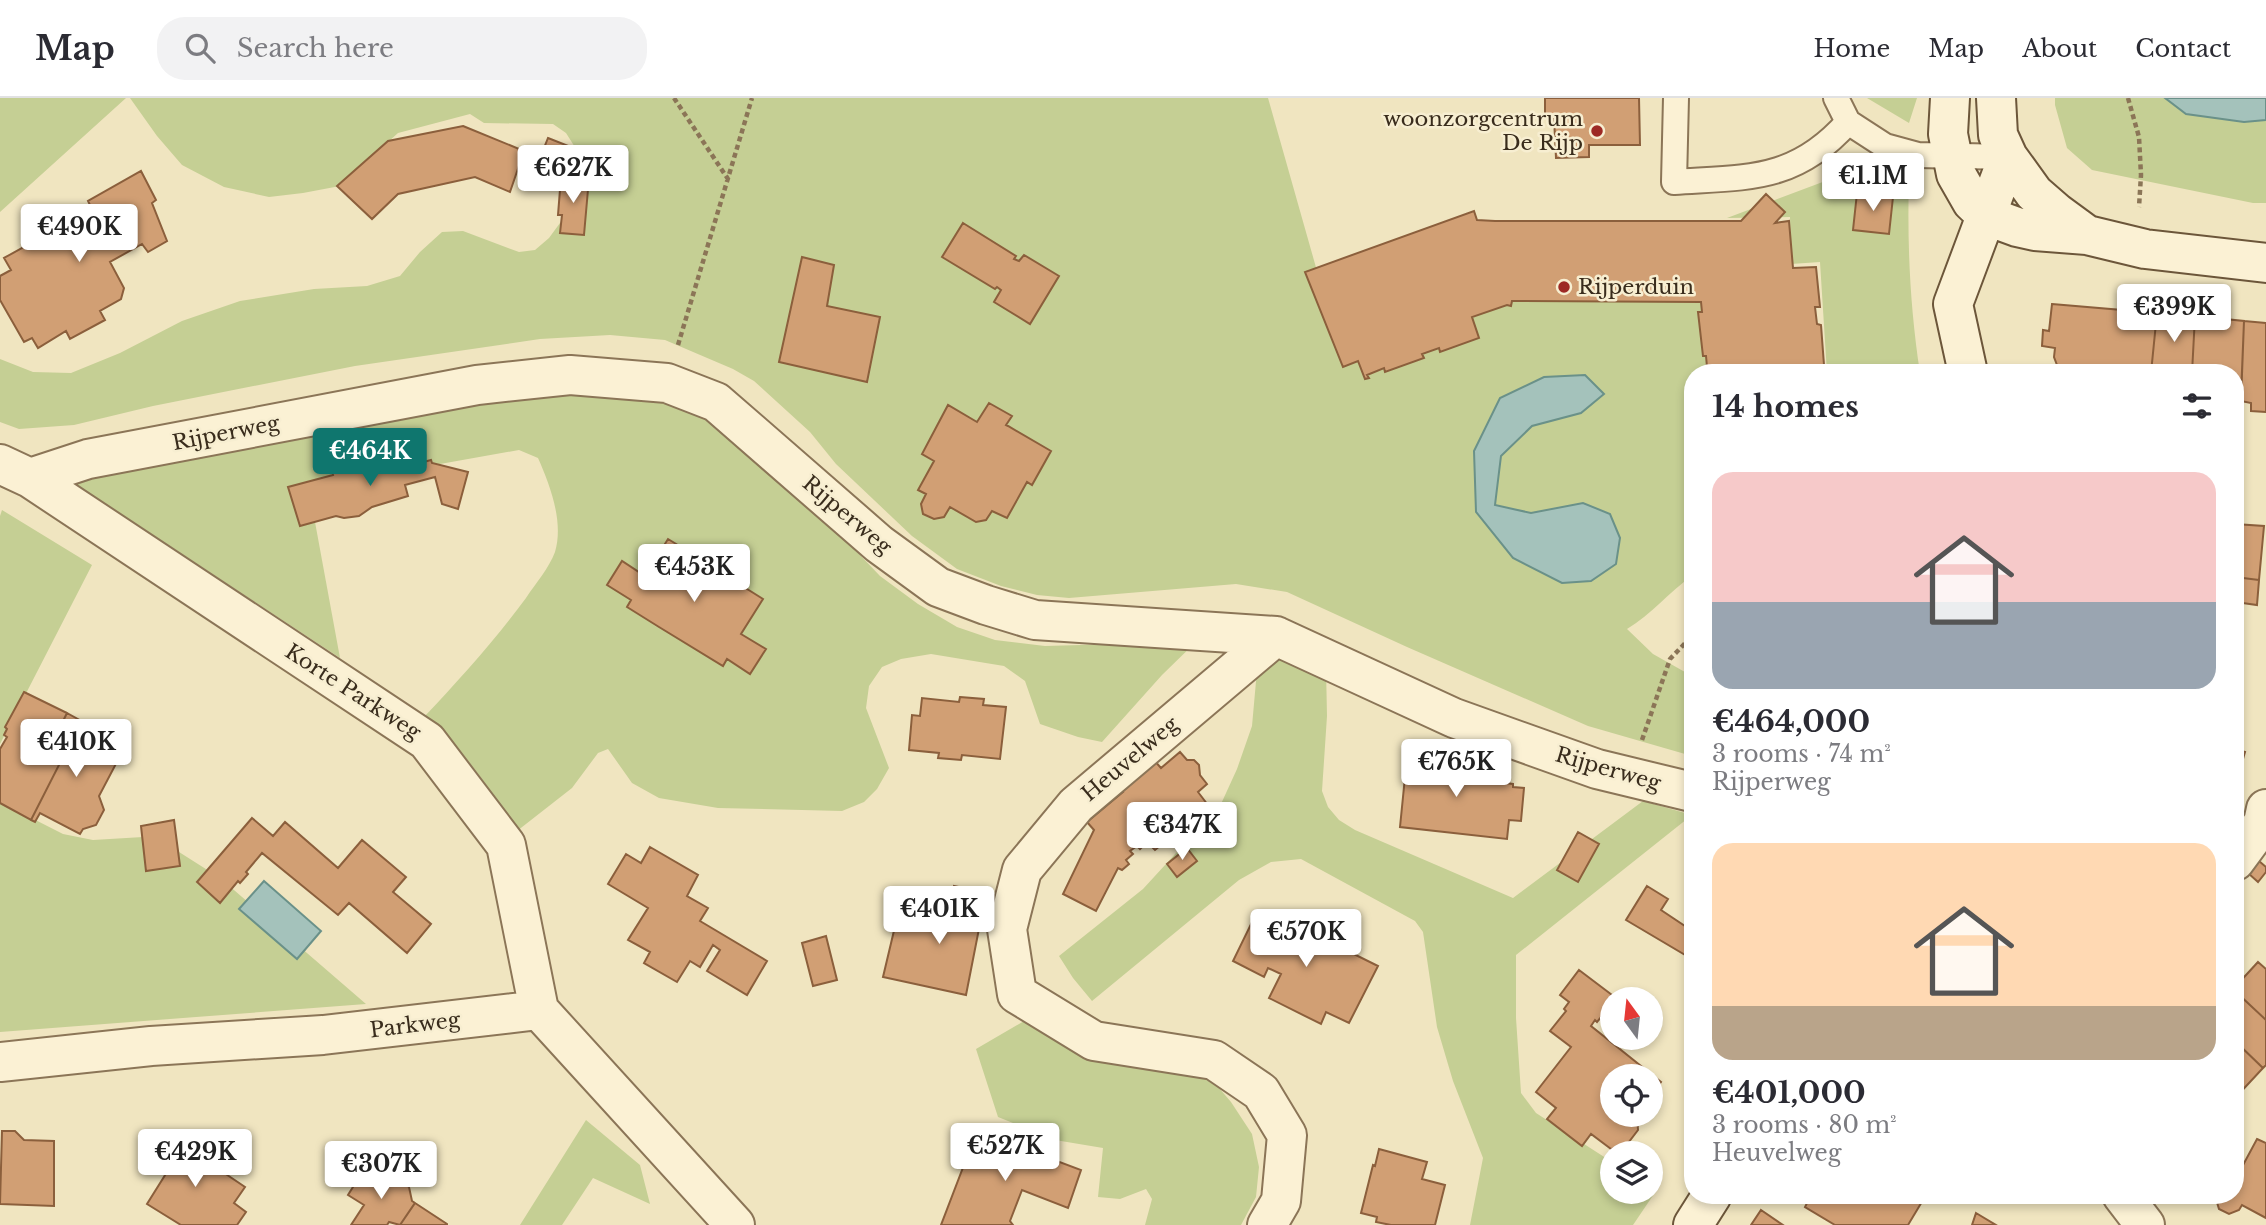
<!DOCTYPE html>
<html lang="en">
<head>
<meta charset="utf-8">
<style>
	body { margin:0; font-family:"Libre Baskerville",serif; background:#f2f2f3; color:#2b2b33; height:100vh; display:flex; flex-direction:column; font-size:26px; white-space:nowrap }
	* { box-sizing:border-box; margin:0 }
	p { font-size:23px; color:#7c7c81 }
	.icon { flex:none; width:38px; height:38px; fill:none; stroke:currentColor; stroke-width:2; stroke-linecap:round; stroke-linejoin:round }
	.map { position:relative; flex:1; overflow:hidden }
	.sheet { position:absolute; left:1684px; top:266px; width:560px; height:840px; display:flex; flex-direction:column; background:#fff; border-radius:28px; box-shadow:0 4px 10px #0003 }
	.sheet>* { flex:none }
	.needle { width:46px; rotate:345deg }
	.controls { position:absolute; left:1600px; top:889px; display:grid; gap:14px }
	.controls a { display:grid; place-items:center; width:63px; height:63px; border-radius:50%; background:#fff; box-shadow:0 4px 10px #0003; font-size:35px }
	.price { position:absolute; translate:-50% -60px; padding:0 16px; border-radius:7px; background:#fff; color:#222; font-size:23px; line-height:46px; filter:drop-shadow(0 2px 4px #0008) }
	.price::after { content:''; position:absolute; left:50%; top:42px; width:21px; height:16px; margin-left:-10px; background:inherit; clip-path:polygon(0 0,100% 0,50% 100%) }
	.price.active { background:#0f766e; color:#fff }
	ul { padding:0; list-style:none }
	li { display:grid; align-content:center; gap:14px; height:371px; padding:0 28px }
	li span { display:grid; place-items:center; height:217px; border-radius:21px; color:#555 }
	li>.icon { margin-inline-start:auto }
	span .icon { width:126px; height:126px; fill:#fffc; stroke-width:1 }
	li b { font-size:30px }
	h2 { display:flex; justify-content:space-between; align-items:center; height:84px; padding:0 28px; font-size:30px }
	header { display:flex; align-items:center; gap:42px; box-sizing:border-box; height:98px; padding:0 35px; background:#fff; border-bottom:2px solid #e1e1e2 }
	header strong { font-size:33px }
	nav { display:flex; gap:38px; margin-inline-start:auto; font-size:24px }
	.search { width:490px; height:63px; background:#f2f2f3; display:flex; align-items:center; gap:18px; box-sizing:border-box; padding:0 24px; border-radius:28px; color:#7c7c81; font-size:26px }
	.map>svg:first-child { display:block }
</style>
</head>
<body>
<header>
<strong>Map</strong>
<div class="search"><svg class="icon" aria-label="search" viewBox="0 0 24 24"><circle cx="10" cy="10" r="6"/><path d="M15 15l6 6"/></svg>Search here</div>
<nav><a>Home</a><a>Map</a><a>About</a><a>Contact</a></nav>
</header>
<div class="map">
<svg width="2266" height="1127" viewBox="0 0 2266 1127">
	<rect width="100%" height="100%" fill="#f0e5c0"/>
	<path fill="#c5cf94" d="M0,0h126l-126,114z
		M130,0h1138l66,233 160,-47 248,-1 5,90h-55v203c-23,16 -41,39 -65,53l26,25 39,22v80l-104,-30 -181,-79 -120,-55 -51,-8 -167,14 -32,-3 -36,-9 -44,-17 -45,-33 -76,-72 -26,-32 -56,-51 -21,-12 -68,-29 -55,-5 -70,4 -185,27 -202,40 -79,19 -55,4 -19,-7v-63l33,13 38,1 49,-20 62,-32 58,-20 74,-12 53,-3 33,-10 20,-24 22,-20 21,-1 56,21 16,-2 14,-12 19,-26 13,-34 -3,-26 -12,-19 -13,-9 -69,-1 -14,-9 -72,19 -58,53 -37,7 -34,4 -45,-10 -42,-22 -25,-29z
		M1867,0h50l-8,25z
		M2055,0h110l21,16 58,8 22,-2v83h-13l-161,-33 -25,-22 -12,-43z
		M1844,76l65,3c-2,67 1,130 11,196h-93l-7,-111 -29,2 -1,-47 -63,1z
		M595,292l69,10 49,19 103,90 64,67 38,28 39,23 38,13 50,6 71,-2 85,-7 -39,38 -60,67 -24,-5 -38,-13 -15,-43 -21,-15 -73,-12 -30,5 -19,8 -13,19 -3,22 23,60 -12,21 -13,13 -22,9 -124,-3 -59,-10 -27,-15 -24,-34 -10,4 -26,35 -55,43c-26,-40 -55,-85 -93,-114 36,-38 71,-77 102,-119 10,-15 23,-30 29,-46 9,-30 -5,-67 -17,-94l-19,-8 -174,31 -30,41 25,136 -272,-179 443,-80z
		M2,412l90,55 -92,179v-228z
		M1259,550l67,20 1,48 -5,75 6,16 11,13 16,10 158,68 130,-97 49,14 -176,140v63l5,75 15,20 76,49v30h38v-4l6,3 -23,34h-163l13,-67 -30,-77 -16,-54 -14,-95 -8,-11 -114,-62 -30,3 -32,18 -147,121 -19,-23 -14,-22 84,-67 78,-85 16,-35 15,-43z
		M0,704l63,32 30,6 50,-3 25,8 52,33 146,126 -366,28z
		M1038,915l169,61 24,28 21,32 7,33 -3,30 -15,28h-96l7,-26 -6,-10 -26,10 -22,-2 5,-49 -48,-8 -57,-23 -22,-68z
		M586,1022l54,45 10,39 -57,-26 -31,47h-42z"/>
	<path fill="#a4c2bb" stroke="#6a9189" stroke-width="2" d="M2165,0h101v22l-22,2 -58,-8z
		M1585,277l19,19 -23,19 -49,13 -31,30 -6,49 36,8 52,-10 27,11 10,24 -4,26 -25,17 -29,2 -49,-25 -37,-46 -2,-61 26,-53 44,-21z
		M264,783l57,50 -24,28 -58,-50z"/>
	<path fill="#d19f74" stroke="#8b5f3c" stroke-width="2" d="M1545,0h94l1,47h-51v12l-33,1 -2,-40h-9z
		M463,28l61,25 -14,41 -35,-15 -77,17 -26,25 -35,-33 51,-45z
		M548,40l23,9 -12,31 -23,-10z
		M141,73l15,29 -4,3 15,38 -19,11 -6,-8 -32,18 14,26 -3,11 -21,12 5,9 -35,19 -4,-8 -28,17 -6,-10 -8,4 -24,-42v-24l11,-6 -7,-12 88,-49 -4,-8z
		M561,79l28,1 -5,57 -24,-2 2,-18h-4z
		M1857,95l36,4 -4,37 -36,-4z
		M1766,96l19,18 -10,11 14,-2 4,47 23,-1 4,40h-5l2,17 4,1 3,40 -4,1 1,7h-118v-6h4l-1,-11h-3l-5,-44h4l-1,-10 -189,-1 -1,5 -4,-1 -35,12 7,21 -39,14 -1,-4 -17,6 2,4 -39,14 -1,-4 -17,7 2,3 -4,1 -7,-18 -15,6 -38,-95 169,-61 3,9 18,1h246z
		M963,125l53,33 -2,3 5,2 5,-6 35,21 -29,48 -36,-22 7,-12 -4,-3 -2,2 -53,-32z
		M802,159l32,8 -7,41 53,11 -13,65 -88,-20z
		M2052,206l105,9 -6,60h-91l1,-7 -4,-1 -3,-8 1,-9 -13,-2 1,-16 6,1z
		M2157,215l38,3 -3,57h-41z
		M2195,218l49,5 -3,74 -6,-1v-21h-43z
		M2244,223l22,2v89l-15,-1v-8l-10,-2z
		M989,305l23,13 -6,9 2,1 43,25 -19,34 -5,-3 -20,36 -15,-7 -6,9 -10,2 -26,-15 -6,10 -10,2 -11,-5 -2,-10 5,-10 -8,-4 16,-29 -12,-7 26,-49 29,17z
		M350,356l4,15 44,-12 3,11 30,-8 1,3 36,9 -10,37 -16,-5 -7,-27 -30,8 3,11 -36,11 -13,9 -15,2 -8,-2 -36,10 -12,-39 45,-12 -4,-16z
		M2235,426l29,2 -5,54 -24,-3z
		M668,441l36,22 5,-8 24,16 -5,8 35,22 -22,35 25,15 -16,25 -23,-15 -4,7 -64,-39 -32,-20 4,-7 -24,-15 15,-24 23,15z
		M2235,479l24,3 -2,25 -22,-3z
		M24,594l43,21 -19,39 14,7 -31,61 -31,-17v-54l7,-12 -3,-2 3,-6 -2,-2z
		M960,599l24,2 -1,6 23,2 -6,52 -38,-4 -1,5 -23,-2 1,-5 -30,-3 3,-35 8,1 2,-18 37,4z
		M67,615l16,9 -6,11 27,15 -2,2 17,8 -20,38 5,14 -8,15 -13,4 -3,5 -40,-21 -5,9 -4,-2 31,-61 -14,-7z
		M1408,649l42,5 -2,25h9l1,-8 14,2 -1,8 42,5v3l11,1 -3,33 -12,-1 -2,19 -107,-12z
		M2235,651l10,3 -6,21 -4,-2z
		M1180,654l7,8h7l5,5 1,10 7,9 -9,8 13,17 -18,15 -11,4 -27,22 -8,-8 -7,7 -3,-3 -7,5 3,3 -7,6 3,4 -7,6 -4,-2 -22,43 -33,-17 31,-64 -7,-8 36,-30 -4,-4 34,-29 8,9z
		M252,720l21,18 12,-14 53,46 24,-28 44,37 -13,15 38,32 -24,29 -58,-50 -11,12 -76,-62 -16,19 2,2 -8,9 -2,-2 -18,22 -23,-21z
		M174,722l6,46 -34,5 -5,-45z
		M1578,734l21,12 -21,38 -21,-12z
		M650,749l48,28 -11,21 21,12 -8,13 67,40 -20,34 -40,-24 13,-21 -7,-5 -13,22 -10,-6 -13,21 -33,-19 6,-11 -22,-12 20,-32 -40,-24 18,-30 15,9z
		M1187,750l10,13 -20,16 -10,-13z
		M2259,763l7,6v5l-8,10 -10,-9z
		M954,788l32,7 -20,102 -83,-18 14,-59 48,10z
		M1647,788l21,13 -7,11 27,18 4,-9v40l-66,-39z
		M1267,813l111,55 -29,57 -23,-11 -5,12 -52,-26 12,-24 -13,-6 -4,9 -31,-16 20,-41 7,3z
		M826,838l11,44 -24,6 -11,-43z
		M2258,864l8,7v51l-31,-29v-4z
		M1579,872l37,28 -4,1v5l-15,18 -2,-2 -4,6 70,56 -11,16v-22h-38v39h25l1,15 -13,17 -14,2 -20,-15 -9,12 -35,-27 9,-11 -20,-16 35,-45 -21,-16 16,-20 -2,-2 5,-7 -9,-7z
		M2235,893l31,29v45l-3,3 -28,-27z
		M2235,943l28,27 -27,29 -1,-1z
		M2,1033h13l9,9 30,1v65l-54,-2z
		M977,1033l104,39 -13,38 -46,-18 -12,31 3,4h-72z
		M167,1041l16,10 2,-2 6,4 10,-3 9,5 1,11 34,23 -11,16 12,9 -9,13h-56l-34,-21 20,-32 -15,-10z
		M2257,1041l9,4v75l-24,-13 -3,5 -10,4 -10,-5 -3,-10 2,-4h17v-15z
		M1379,1051l48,13 -5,17 23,6 -10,40h-44l-15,-3 1,-5 -16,-4 12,-48 2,1z
		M363,1073l23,12 12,-3 11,7 3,14 3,2 -15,22 -11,-3 -2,3h-36l13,-20 -16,-10z
		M1811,1097h115l-18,30h-73l-30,-18z
		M415,1105l32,21v1h-47z
		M1761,1112l22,15h-32z
		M1976,1115l20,12h-24z"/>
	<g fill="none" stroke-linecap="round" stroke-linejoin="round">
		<defs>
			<path id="lane" d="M1676,0l-2,84c73,-5 121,0 174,-60
				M1836,0l12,24 37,24 33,9 90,2"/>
			<path id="street" d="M0,366l30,14 58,-19 389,-74 93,-10 97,8 49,19 163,142 59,43 48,18 49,15 241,16 178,82 143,51 95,23
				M30,380l397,263 79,104 33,165
				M2235,763l28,-38 3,-14
				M0,964l151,-16 172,-11 216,-25 196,215
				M2122,1097l23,30
				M1267,1127l14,-24 6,-66 -26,-43 -47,-32 -120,-19 -77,-47 -10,-65 15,-59 54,-65 200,-169"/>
			<path id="secondary" d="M1950,0l-2,36 8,40 16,28 15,14 30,11 18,4 52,4 58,14 121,14
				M1996,0l2,37 10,22 26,36 23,20 30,22
				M1968,275l-15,-69 55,-147
				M1693,1127l19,-30"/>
		</defs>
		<use href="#lane" stroke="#8b7557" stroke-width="28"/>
		<use href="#street" stroke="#8b7557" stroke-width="42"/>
		<use href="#secondary" stroke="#6c563a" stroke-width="42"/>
		<path stroke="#8b7557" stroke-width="4.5" stroke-dasharray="5 3.5" stroke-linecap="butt" d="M674,0l54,81
			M2128,0l11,39 2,38 -2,32
			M678,247l74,-247
			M1642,642l28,-81 22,-23"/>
		<use href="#lane" stroke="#fbf1d4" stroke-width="24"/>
		<use href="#street" stroke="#fbf1d4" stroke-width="38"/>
		<use href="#secondary" stroke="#fbf1d4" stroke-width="38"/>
	</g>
	<g fill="#9d2924" stroke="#f7eed1" stroke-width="2.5">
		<circle cx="1597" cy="33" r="7"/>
		<circle cx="1564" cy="189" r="7"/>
	</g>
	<g text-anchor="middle" stroke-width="5" stroke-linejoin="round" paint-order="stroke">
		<g font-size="21" fill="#392c1c" stroke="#f7eed1" text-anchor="end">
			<text x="1583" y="28">woonzorgcentrum<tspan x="1583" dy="24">De Rijp</tspan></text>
			<text x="1578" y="196" text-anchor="start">Rijperduin</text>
		</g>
		<g font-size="21" fill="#392c1c" stroke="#f7eed1">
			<text transform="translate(226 335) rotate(-11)" y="7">Rijperweg</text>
			<text transform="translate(847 417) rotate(40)" y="7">Rijperweg</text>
			<text transform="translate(353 594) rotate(33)" y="7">Korte Parkweg</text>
			<text transform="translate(1130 661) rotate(-40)" y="7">Heuvelweg</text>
			<text transform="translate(1608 671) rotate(16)" y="7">Rijperweg</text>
			<text transform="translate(415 927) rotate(-7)" y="7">Parkweg</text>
		</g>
	</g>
</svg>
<div class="controls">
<a><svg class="needle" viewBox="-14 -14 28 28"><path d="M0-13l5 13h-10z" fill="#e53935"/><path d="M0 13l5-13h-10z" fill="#7c7c81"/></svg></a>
<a><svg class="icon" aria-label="locate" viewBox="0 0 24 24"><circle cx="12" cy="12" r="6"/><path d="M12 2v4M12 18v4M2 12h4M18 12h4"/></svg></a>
<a><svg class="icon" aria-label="layers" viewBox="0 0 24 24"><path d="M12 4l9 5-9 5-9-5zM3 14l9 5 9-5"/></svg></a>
</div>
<b class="price" style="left:573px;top:107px">€627K</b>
<b class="price" style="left:1873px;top:115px">€1.1M</b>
<b class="price" style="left:79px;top:166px">€490K</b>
<b class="price" style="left:2174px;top:246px">€399K</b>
<b class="price active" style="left:370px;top:390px">€464K</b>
<b class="price" style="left:694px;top:506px">€453K</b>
<b class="price" style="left:76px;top:681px">€410K</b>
<b class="price" style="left:1456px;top:701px">€765K</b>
<b class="price" style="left:1182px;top:764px">€347K</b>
<b class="price" style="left:939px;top:848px">€401K</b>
<b class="price" style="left:1306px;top:871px">€570K</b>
<b class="price" style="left:1005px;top:1085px">€527K</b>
<b class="price" style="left:195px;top:1091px">€429K</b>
<b class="price" style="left:381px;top:1103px">€307K</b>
<section class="sheet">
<h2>14 homes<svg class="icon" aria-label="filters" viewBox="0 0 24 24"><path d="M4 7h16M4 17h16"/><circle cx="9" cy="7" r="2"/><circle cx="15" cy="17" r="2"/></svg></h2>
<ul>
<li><span style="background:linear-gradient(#f6c9c9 60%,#9aa5b1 0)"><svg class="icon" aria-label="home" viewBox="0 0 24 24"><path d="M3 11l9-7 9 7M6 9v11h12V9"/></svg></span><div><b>€464,000</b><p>3 rooms · 74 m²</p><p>Rijperweg</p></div></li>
<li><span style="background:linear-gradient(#ffd9b3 75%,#b9a48a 0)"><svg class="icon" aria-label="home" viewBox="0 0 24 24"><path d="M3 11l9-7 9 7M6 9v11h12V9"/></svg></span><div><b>€401,000</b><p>3 rooms · 80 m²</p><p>Heuvelweg</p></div></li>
</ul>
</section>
</div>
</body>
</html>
